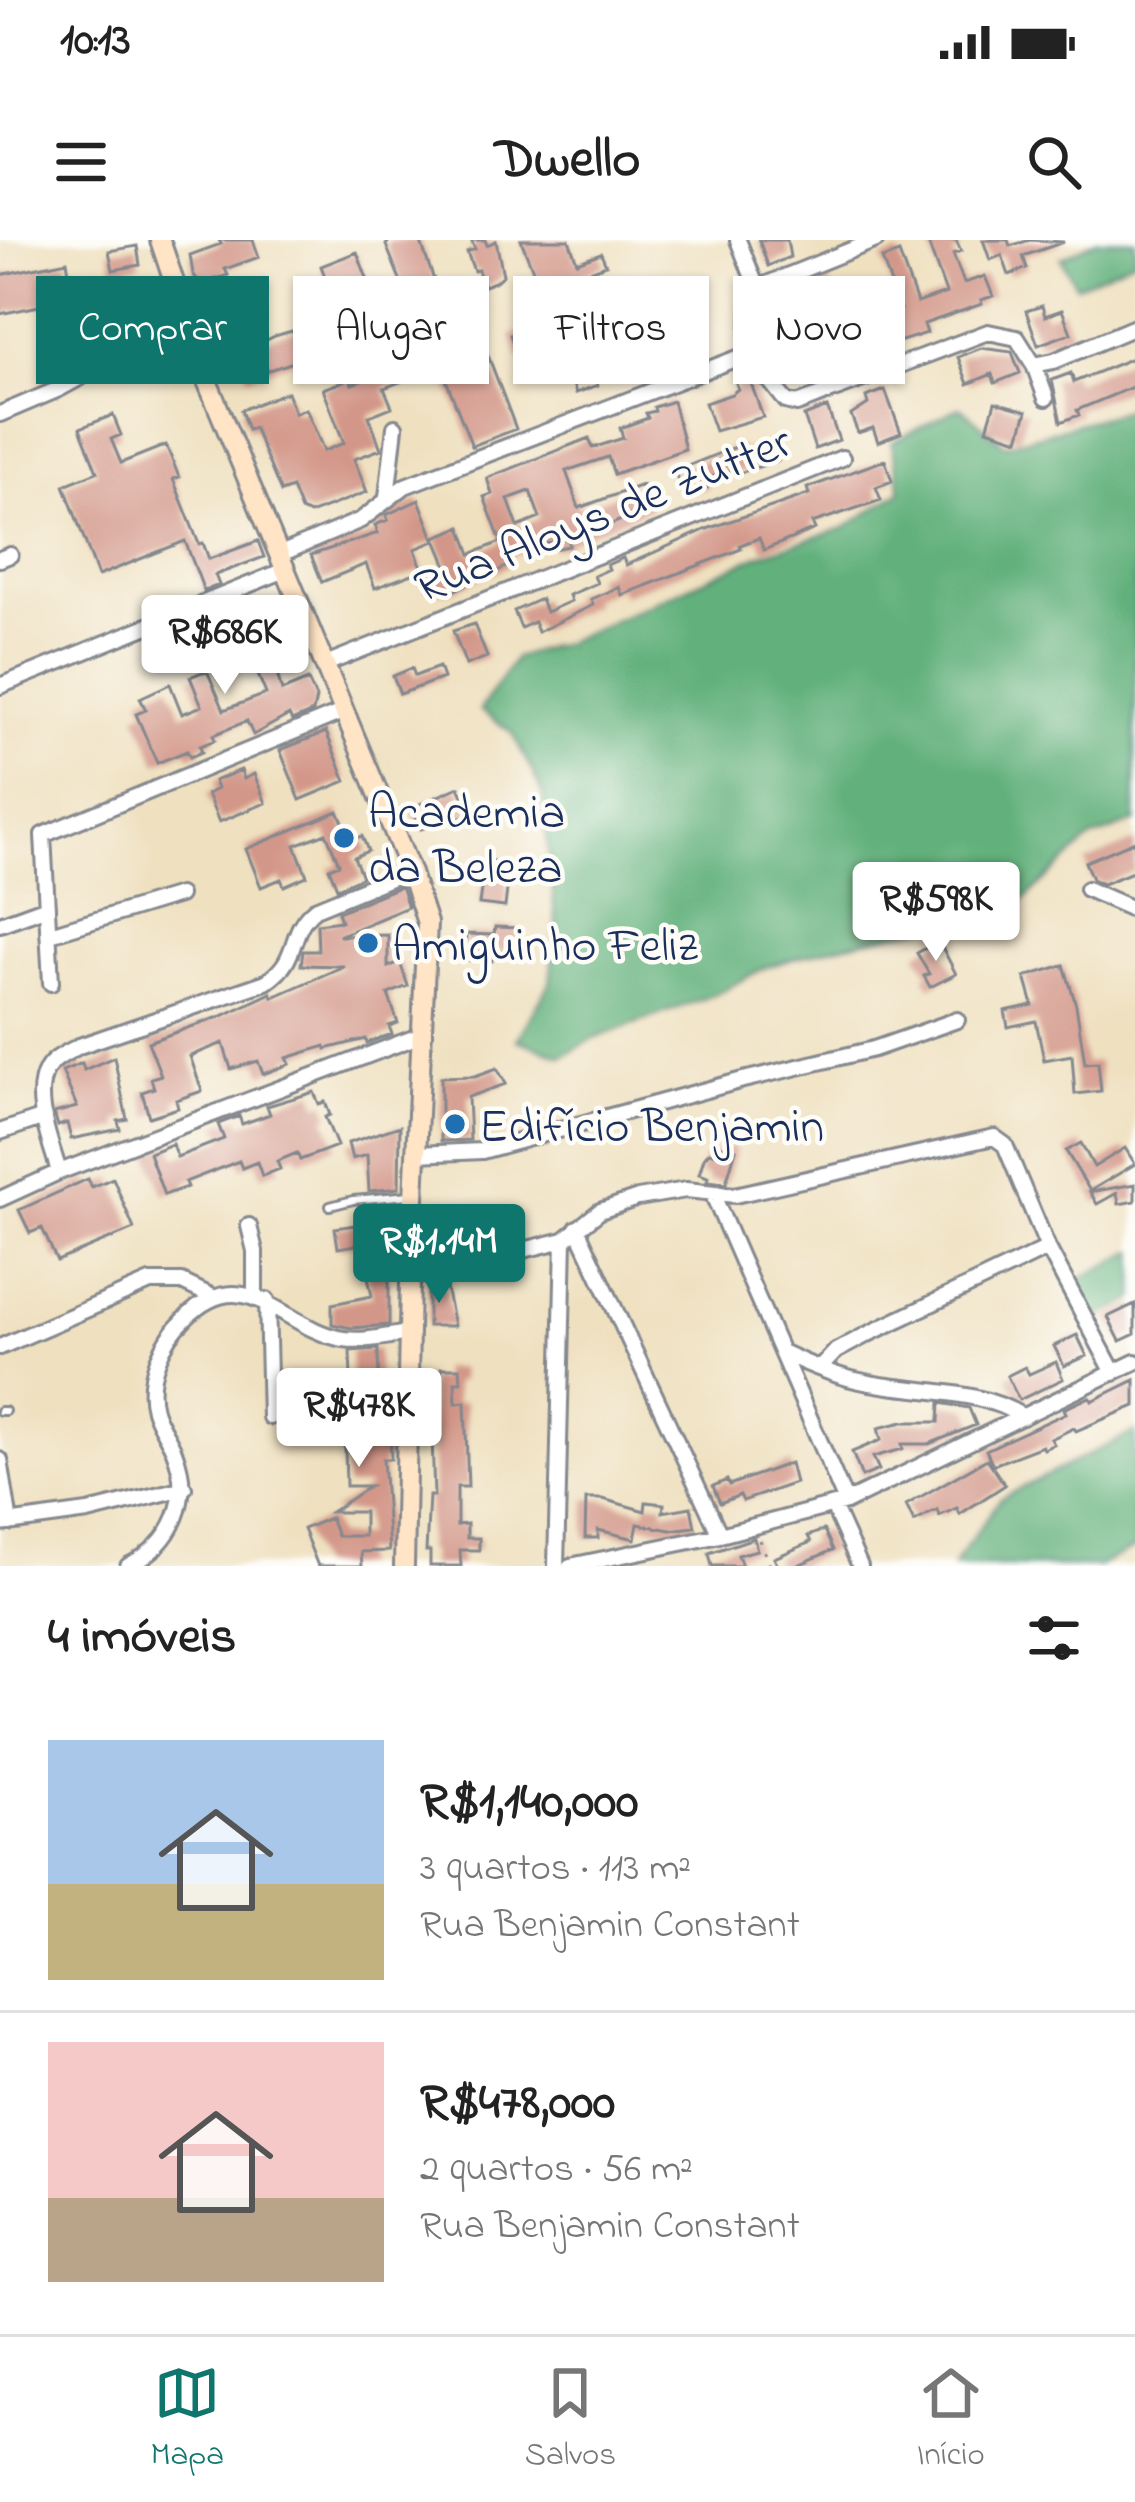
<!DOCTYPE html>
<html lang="pt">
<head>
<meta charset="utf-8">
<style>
	body { margin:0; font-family:"Indie Flower",sans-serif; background:#f6f6f6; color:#222; height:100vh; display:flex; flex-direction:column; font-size:45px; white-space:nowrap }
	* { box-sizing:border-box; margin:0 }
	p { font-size:39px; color:#767676 }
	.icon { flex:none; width:66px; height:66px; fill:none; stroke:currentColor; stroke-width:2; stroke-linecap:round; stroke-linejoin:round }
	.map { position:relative; height:1326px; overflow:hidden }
	.drawer { display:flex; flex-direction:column; background:#fff; flex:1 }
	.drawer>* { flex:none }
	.guide { position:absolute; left:36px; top:36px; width:1065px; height:108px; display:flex; gap:24px }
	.price { position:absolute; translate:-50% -102px; padding:0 27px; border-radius:12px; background:#fff; color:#222; font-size:39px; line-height:78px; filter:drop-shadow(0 3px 6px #0008) }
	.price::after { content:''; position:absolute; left:50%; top:72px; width:36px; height:27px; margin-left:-18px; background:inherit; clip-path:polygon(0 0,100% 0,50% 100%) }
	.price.active { background:#0f766e; color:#fff }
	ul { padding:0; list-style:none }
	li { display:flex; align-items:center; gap:36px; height:300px; padding:0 48px }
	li+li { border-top:3px solid #e0e0e0 }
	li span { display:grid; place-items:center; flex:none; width:336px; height:240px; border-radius:0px; color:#555 }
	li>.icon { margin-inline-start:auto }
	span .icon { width:144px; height:144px; fill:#fffc; stroke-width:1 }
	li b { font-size:51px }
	h2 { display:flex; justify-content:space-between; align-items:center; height:144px; padding:0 48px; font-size:51px }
	.tag { padding:0 42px; border-radius:0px; background:#fff; box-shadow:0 3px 9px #0004; font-size:42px; line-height:108px }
	.tag.active { background:#0f766e; color:#fff }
	.status { display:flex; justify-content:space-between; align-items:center; height:84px; padding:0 60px; background:#fff; direction:ltr }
	.status svg { height:33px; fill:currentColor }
	header { display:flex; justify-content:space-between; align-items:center; height:156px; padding:0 48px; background:#fff; font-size:54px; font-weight:700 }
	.tabs { display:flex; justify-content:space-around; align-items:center; height:168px; border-top:3px solid #e0e0e0; background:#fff; font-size:33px; color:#767676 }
	.tabs a { display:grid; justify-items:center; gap:6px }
	.tabs .active { color:#0f766e }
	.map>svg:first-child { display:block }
</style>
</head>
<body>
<div class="status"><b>10:13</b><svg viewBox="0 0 49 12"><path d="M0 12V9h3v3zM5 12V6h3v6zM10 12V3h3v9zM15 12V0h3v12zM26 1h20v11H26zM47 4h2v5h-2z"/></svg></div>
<header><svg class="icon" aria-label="menu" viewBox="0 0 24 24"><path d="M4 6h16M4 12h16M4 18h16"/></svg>Dwello<svg class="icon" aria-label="search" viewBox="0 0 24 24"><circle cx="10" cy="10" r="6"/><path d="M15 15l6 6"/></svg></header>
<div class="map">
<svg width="1135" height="1326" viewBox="0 0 1135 1326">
	<rect width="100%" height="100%" fill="#fdfcf7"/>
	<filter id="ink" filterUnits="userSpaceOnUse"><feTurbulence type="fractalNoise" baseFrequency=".00833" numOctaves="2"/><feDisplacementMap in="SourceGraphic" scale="24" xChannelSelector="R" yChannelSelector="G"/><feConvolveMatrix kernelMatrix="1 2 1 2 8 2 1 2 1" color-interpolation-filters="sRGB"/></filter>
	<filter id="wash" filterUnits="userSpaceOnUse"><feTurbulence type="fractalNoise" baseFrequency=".004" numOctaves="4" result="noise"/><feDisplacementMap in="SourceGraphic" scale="48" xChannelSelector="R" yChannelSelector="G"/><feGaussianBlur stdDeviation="2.7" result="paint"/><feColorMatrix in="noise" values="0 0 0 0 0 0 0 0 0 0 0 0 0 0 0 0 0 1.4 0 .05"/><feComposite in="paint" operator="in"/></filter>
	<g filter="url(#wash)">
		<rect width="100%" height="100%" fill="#efe0bf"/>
		<path fill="#62b17c" stroke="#3e706d" stroke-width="3" d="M1097,0h38v19l-59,27 -15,-28z
			M960,167l45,38 130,-38v415l-45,17 -73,67 -183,41 -68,20 -50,27 -123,45 -31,17 -45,-16 33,-57 6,-59 -14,-133 -30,-59 -32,-22 36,-53 47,-14 199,-89 83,-26 56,-37 -9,-49z
			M1135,1011v48l-34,17 -1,16 -24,-51z
			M1135,1192v116l-36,18h-146l48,-68z"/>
		<g id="blocks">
			<path fill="#d39789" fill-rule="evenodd" d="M219,0h34l6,17 -34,12 3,6 -27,9 -8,-10 -3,-19 31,-11z
				M390,0h30l22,63 -24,6 -5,-12 -5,2 -22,-54z
				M471,0h14l2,5 9,-4 7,34 -8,7 -11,4 -6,-16 -4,1 -7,-19 8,-3z
				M521,0h48l8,22 24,-9 5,12 -71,27 -5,-12 6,-2z
				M759,0h28l3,17 -22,9z
				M927,0h29l5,11 -8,3 11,29 21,-7 8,20 -12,4 1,4 -58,20 3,9 -80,25 -58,24 -15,-42 -7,2 -5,-32 7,-11 60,-18 8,23 -52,18 3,28 27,-9 2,6 48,-16 -3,-8 38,-14 -18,-50 17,-6 18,50 29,-10z
				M983,0h25l2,6 20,-6 34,2 -41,14 4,12 -18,7 -7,-20 -12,5z
				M137,6l3,19 -27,5 -4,-19z
				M357,12l14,37 -36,14 -14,-37z
				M67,21l7,38 -74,15v-39z
				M247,60l4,14 -23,8 1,5 -14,5 -7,-21z
				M1042,66l3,10 17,-6 9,23 -33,12 -12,-34z
				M322,82l12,21 -17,7 2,4 -72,23 -4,-25 32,-16z
				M533,87l9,24 -23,8 -9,-24z
				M981,108l31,4 8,21 -25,10 -3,-9 -24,10 -10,-27z
				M405,109l7,17 -8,3 4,10 -24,9 8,19 -23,9 12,33 -27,10 13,33 -57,22 -9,-4 -9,-22 -11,4 -27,-64 -6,2 -7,-20 46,-18 8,21 11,-4 18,42 20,-8 -21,-54 27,-10 2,5 34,-12 -6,-14z
				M486,110l30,79 -44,17 -31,-79z
				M586,111l12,34 -22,8 -12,-34z
				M1135,117v29l-58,24 2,5 -18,7 -9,-42 19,-7 3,9z
				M748,135l15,42 -48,14 -10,-28 27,-9 6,-5 -3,-9z
				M885,150l16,43 -23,9 -5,-14 -15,5 -7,-18 17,-11 -2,-7z
				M673,161l12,48 -71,25 -6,-17 -42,14 13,37 63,-23 8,23 -81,34v4l-16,3 -1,-7 -47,16 3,8 -55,25 -13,2 -3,-7 -9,3 -5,-14 24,-9 -12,-29 26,-10 10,27 30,-12 -17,-45 8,-3 -5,-16 102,-40 4,10 30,-10 -3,-10 28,-10 -2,-5 9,-2 -1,-4zM530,251l10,27 -22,9 -10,-28z
				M995,162l32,9 -8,28 -32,-10z
				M827,167l12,33 -24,9 -11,-33z
				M113,175l8,20 -10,4 10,24 45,-18 13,32 -6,2 26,65 4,-1 6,16 49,-18 6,16 -49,18 4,10 -15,6 -19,-50 -87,35 -34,-91 33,-13 -17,-44z
				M771,202l7,19 -42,13 -2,-5 -20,7 1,5 -9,4 1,3 -25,5 -7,-22 65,-26 2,7z
				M885,220l7,21 -16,6 5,13 -69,23 3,6 -51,21 -5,-12 -19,7 1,4 -119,46 -3,-8 -28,12 2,6 -55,27 -4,-10 -13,6 -7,-17 27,-12 5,13 25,-11 -2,-6 28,-12 -3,-7 15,-7 -2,-4 16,-7 3,7 81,-36 102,-35 -2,-6z
				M419,260l16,41 -20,8 8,21 -48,18 -9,-24 -44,18 -11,-27 67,-22 -3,-8 13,-5 -2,-5z
				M270,361l11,28 -15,6 16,56 26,-11 8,18 -3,14 -21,9 -3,-6 -36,20 -6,-14 -34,14 2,5 -15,6 2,6 -12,5 -3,-6 -30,12 -21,-49 10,-4 -6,-12 30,-14 12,30 20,-8 -12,-29 12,-5 6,1 16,37 42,-16 -21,-51 -7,3 -9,-22 4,-1 -2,-6z
				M474,384l13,33 -21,8 -13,-34z
				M439,427l4,11 -43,16 -7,-18 19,-8 3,8z
				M326,492l20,49 -46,19 -20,-50z
				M241,530l3,9 10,-5 12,29 -47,19 -12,-28 10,-5 -3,-8z
				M459,547l12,27 -17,7 -2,-5 -31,13 -10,-21z
				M338,571l13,30 11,-5 6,15 -14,6 8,20 -25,11 -8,-20 10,-4 -13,-31 -31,12 12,31 -23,10 -3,-7 -20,8 -15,-38z
				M1135,601v30l-32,13 -11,-5 -7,-17z
				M485,620l25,3 -5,44 -26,-3z
				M401,646l7,21 -69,29 49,-1v32l12,-5 8,24 -20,8 10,29 -9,3 3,8 -25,9 -1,-4 -40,10 -1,-3 -38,12 3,6 -27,10 -5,-13 -27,8 -8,-26 -33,13 12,35 -26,9 2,8 -29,9 -7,-25 12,-4 -3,-10 10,-3 -13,-33 74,-26 49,-23 2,4 71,-31 -43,-1 2,-14h15l-1,-27 24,-3 -3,-9z
				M495,687l23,1 -1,24 -24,-1 -1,10 -27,-1 1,-26 28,1z
				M939,701l17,33 -26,13 -6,-11 5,-2 -12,-21z
				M1064,725l12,40 9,58 13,-1 3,29 -26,3 -3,-39 -28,5 -8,-39 -28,6 -3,-16 28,-6 -8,-28z
				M114,817l13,62 -9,2 2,8 -49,10 -4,-16 -9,3 -4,-13 23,-6 -15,-36 20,-8 2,7z
				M497,828l9,16 -38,13 2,43 -29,1v-64l34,-1z
				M314,852l5,12 6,-2 5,13 -5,2 12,29 -37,14 -3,-7 -20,8 3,8 -18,7 -5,-14 -15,6 -3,-7 -54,21 2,5 -23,8 -15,-42 23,-9 5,13 47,-18 -6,-15 21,-8 3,8 28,-10 -3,-8z
				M400,886l-1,62 -30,3 -2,-36 -15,4 -4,-16z
				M1081,903l13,24 31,-19 10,16 -45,27 -24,-40z
				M723,906l13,3 -10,34 -19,-2 1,-4 -9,-3 5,-16 5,-6 12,3z
				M113,938l21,51 -77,32 -15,-33 -12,5 -11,-23 69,-31 4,8z
				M1135,944v17l-16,3 -2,-11 -20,11 -7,-12z
				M399,964v7l-7,1 1,22 -11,3 7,38v50l-37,3 -20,-4v-20l40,-8 -11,-52 -23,4 -3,-20 27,-4 -2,-17z
				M445,1042l9,44h-26v-40z
				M1135,1064v30l-15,7 -12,-24z
				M1077,1095l10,21 -23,10 -10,-20z
				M378,1109l1,42h-6l17,39 1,29h-8l6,92 -28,1 1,14h-44l-15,-37 27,-11 7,18h27v-24h-33l39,-26h-24l-1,-37 -13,-34 20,-8 -2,-56z
				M1056,1122l7,17 -44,21 -12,-24 18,-9 4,7z
				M441,1128h19l1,14h-6l1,21 9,-1 3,85h-11v38l10,-1v14h12v12h-19l1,16h-31v-15h-4l3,-55h5l-4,-117h12z
				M1135,1140v26l-59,25 -2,-3 -23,11 3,5 -10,5 -2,-3 -49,19 -7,-15 80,-37 -2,-4 26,-12 2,4z
				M940,1163l29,5 7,17 -47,19h-27l1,5 -30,8 6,13 -17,7 -10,-25 29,-12 -3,-12 25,-6h36z
				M987,1219l18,26 -45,29 -3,-6 -18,8 -2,-6 -23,12 -8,-17z
				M790,1223l5,20 -52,18 -3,-6 -20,8 -7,-17 14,-6 2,5z
				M586,1259h17l42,12 1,-9 18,2 -1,8 28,-5 4,20 -25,3 -32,-6 -3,15 -37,-9v8h-13z
				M824,1290l9,20 -37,16h-18l-4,-8 37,-16 -3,-6z
				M754,1298l3,12 -19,5 4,11h-30l-3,-13z"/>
		</g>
	</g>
	<g filter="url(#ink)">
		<use href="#blocks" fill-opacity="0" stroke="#85888e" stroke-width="3"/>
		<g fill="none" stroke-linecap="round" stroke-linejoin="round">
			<defs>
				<path id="service" d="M330,966l23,-6 57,-5
					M0,1171h5"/>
				<path id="minor" d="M738,0l19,48
					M748,114l38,47 11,3 191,-72 29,6 17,27 20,-4 81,-34
					M1034,125l12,33
					M0,174l59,-25 126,-69
					M387,257l8,-70
					M278,315l83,-35 44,-34 343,-132 2,-53 7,-13 119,-48
					M0,319l10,-4
					M323,425l519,-207
					M0,446l285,-116
					M1087,649l48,21
					M0,684l47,-17
					M50,694l129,-39
					M51,743l-8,-148 299,-123
					M0,892l44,-15
					M416,914l66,-3 261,-71 131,-31 83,-29
					M59,932c-8,-29 -28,-75 -12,-103 6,-11 22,-17 32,-23l187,-64c36,-24 20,-50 49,-73l95,-39
					M713,955l133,307
					M0,959l59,-27 365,-138
					M249,986l6,25v46
					M577,988l143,307
					M410,1038l154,-38 36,-29 38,-13 48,-8 49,5 259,-58 11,8 43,103 66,125
					M267,1060l3,117
					M0,1107l150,-65h32l31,15
					M784,1113c25,12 53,24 81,29 50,11 115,6 158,35
					M820,1128l16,-17 30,-16 182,-87
					M0,1220l10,63
					M833,1266l27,60
					M0,1284l88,-12 96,-24
					M128,1326c46,-23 65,-68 46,-115 -6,-14 -16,-27 -20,-41 -9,-33 9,-70 32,-92 60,-61 99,13 158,21 20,3 44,-3 64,-6
					M556,1326l8,-326
					M570,1326l150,-31 126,-33 289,-140"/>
				<path id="secondary" d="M160,0l47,141 203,489 17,53 -17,360 -6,283"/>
			</defs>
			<use href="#service" stroke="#85888e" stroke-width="12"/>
			<use href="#minor" stroke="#85888e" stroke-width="20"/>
			<use href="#secondary" stroke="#85888e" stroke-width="24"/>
			<path stroke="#85888e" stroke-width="3" stroke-dasharray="3 9" stroke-linecap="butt" d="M759,1300l11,26"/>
			<use href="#service" stroke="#fff" stroke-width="6"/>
			<use href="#minor" stroke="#fff" stroke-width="14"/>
			<use href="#secondary" stroke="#ffe4c6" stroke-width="18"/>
		</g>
	</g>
	<g fill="#1f6fb2" stroke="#fdfcf7" stroke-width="4.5">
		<circle cx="344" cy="598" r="12"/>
		<circle cx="368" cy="703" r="12"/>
		<circle cx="455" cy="884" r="12"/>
	</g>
	<g text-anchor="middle" stroke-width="9" stroke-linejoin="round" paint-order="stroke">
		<g font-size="48" fill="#1b2f5e" stroke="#fdfcf7">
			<text transform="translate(602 272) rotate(-22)" y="17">Rua Aloys de Zutter</text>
		</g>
		<g font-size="48" fill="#1b2f5e" stroke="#fdfcf7" text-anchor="start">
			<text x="368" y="587">Academia<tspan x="368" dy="55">da Beleza</tspan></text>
			<text x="392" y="720">Amiguinho Feliz</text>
			<text x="479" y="901">Edifício Benjamin</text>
		</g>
	</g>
</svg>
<b class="price" style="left:225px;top:457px">R$686K</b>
<b class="price" style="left:936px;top:724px">R$598K</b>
<b class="price active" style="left:439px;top:1066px">R$1.14M</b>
<b class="price" style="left:359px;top:1230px">R$478K</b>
<div class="guide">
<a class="tag active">Comprar</a>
<a class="tag">Alugar</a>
<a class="tag">Filtros</a>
<a class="tag">Novo</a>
</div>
</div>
<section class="drawer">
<h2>4 imóveis<svg class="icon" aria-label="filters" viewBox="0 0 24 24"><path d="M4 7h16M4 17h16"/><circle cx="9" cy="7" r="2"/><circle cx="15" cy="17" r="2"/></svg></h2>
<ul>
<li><span style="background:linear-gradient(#a9c7e8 60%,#c2b280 0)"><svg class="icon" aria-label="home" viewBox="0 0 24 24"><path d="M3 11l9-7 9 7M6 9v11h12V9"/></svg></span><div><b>R$1,140,000</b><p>3 quartos · 113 m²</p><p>Rua Benjamin Constant</p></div></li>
<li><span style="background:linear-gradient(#f6c9c9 65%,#b9a48a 0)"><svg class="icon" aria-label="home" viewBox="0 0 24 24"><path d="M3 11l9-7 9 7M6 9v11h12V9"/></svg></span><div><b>R$478,000</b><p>2 quartos · 56 m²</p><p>Rua Benjamin Constant</p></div></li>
</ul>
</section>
<nav class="tabs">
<a class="active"><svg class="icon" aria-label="map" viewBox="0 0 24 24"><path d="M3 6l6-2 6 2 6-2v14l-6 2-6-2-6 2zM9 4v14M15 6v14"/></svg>Mapa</a>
<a><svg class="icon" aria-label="saved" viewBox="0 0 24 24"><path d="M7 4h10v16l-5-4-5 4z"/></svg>Salvos</a>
<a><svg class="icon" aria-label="home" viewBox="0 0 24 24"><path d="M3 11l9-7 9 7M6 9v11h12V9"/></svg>Início</a>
</nav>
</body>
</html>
